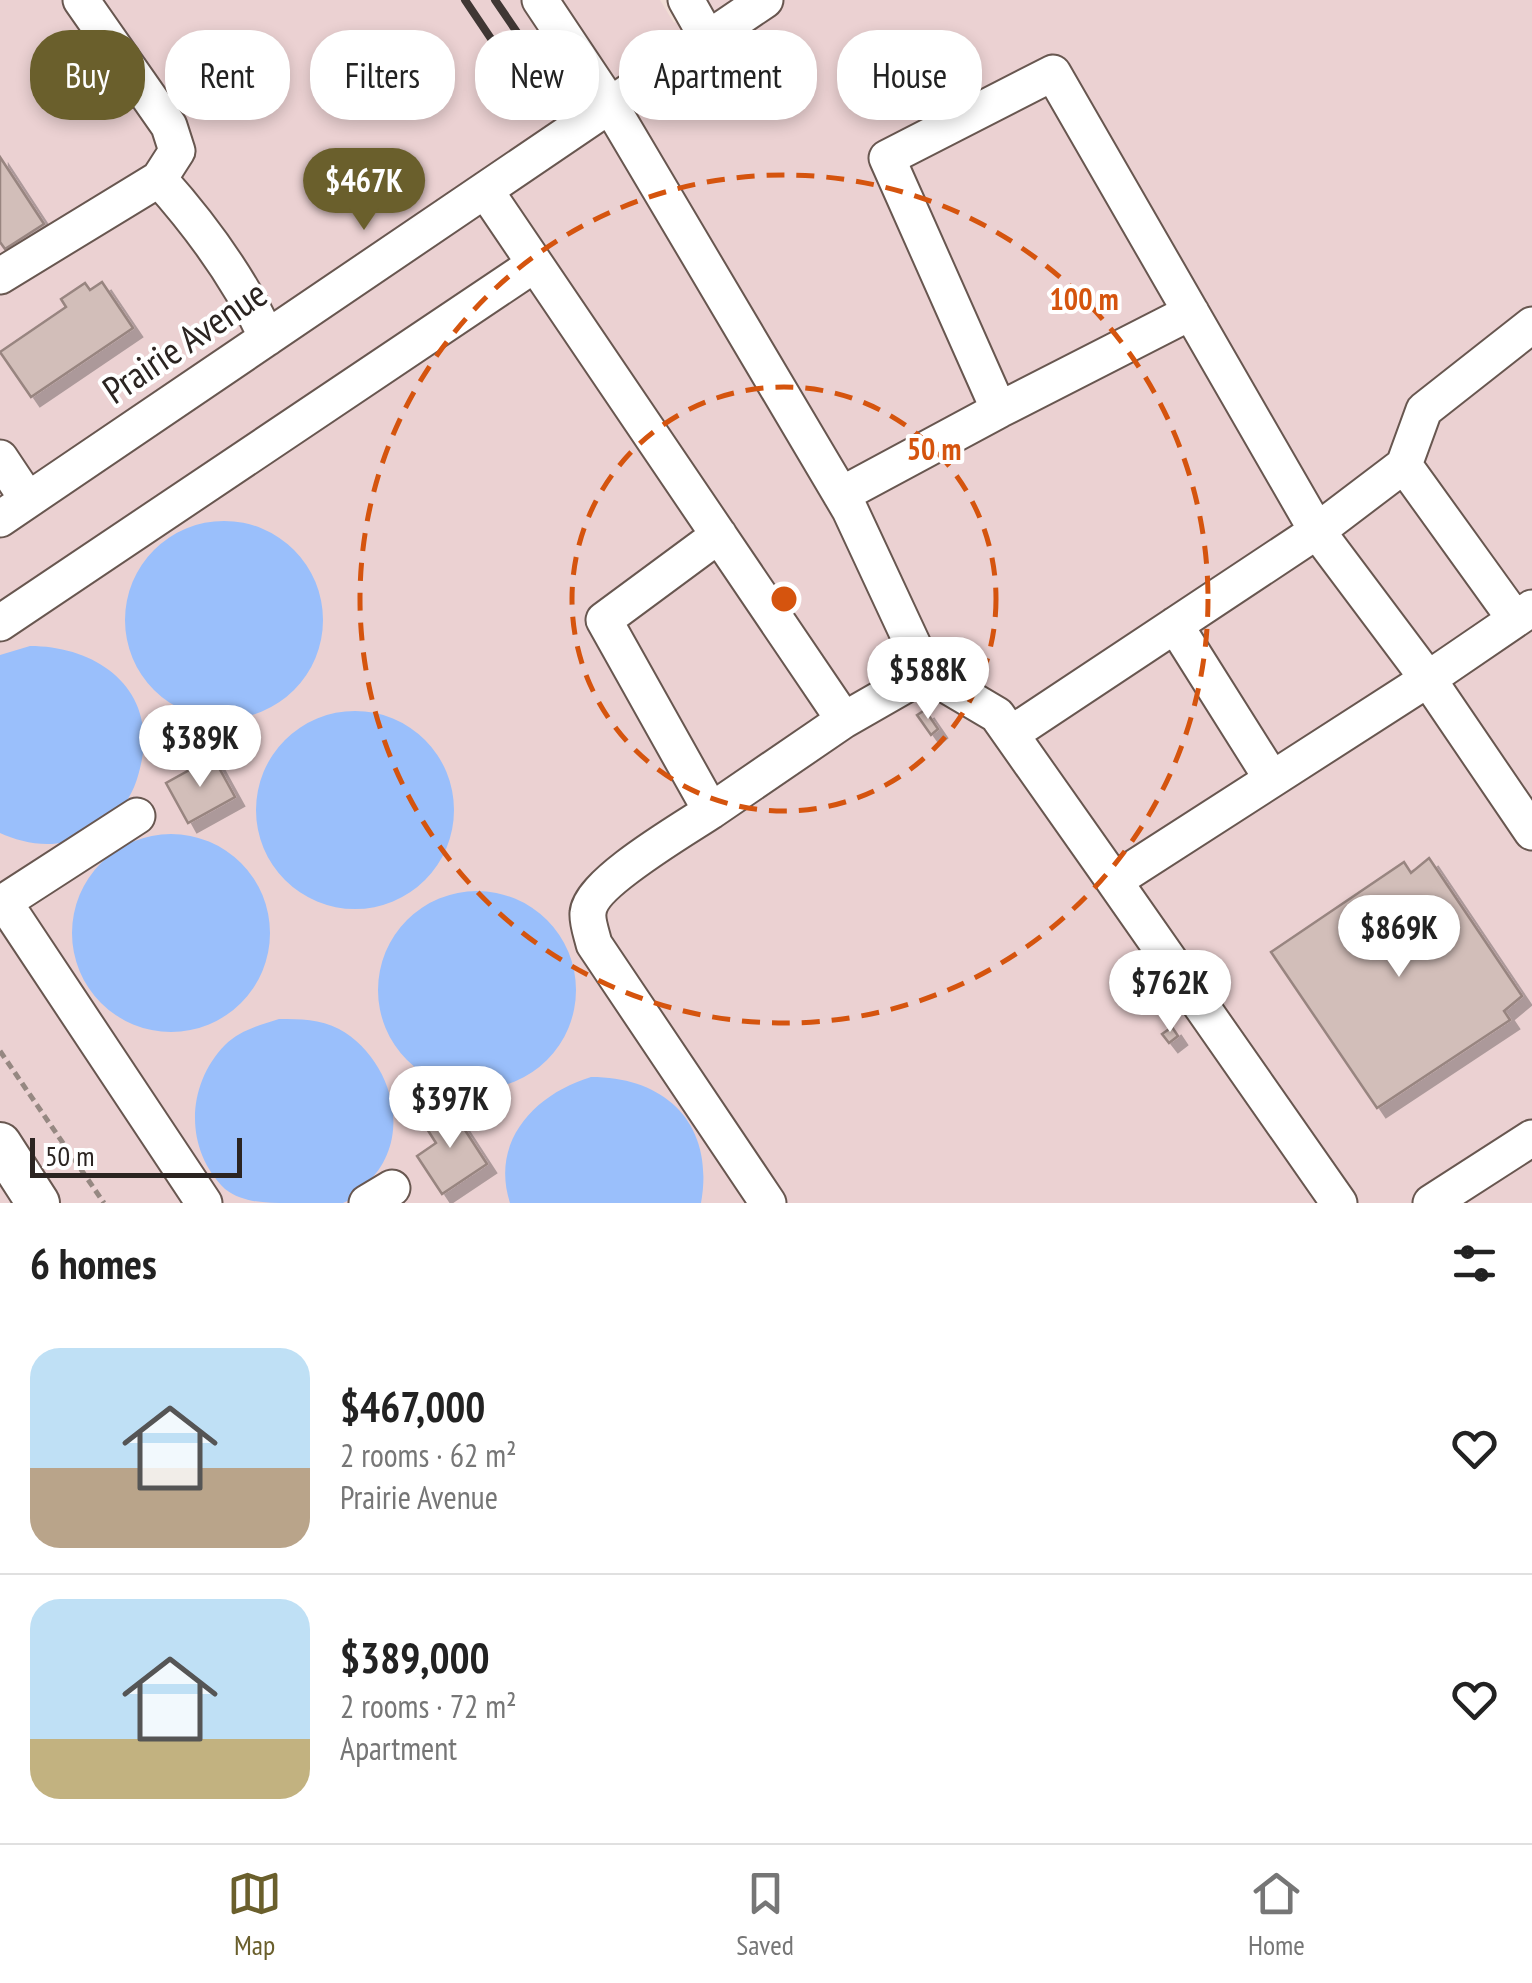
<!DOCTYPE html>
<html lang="en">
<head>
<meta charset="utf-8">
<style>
	body { margin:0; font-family:"PT Sans Narrow",sans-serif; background:#f6f6f6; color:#222; height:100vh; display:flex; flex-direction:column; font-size:38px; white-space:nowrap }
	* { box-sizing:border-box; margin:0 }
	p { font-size:32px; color:#767676 }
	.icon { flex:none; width:55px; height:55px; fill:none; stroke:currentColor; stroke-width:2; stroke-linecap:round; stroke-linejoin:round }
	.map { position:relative; height:1203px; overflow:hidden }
	.details { display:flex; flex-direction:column; background:#fff; flex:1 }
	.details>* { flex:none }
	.banner { position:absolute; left:30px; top:30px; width:1000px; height:90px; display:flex; gap:20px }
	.scale { position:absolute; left:30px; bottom:25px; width:212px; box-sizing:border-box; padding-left:10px; border:5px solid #2b2421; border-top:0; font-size:28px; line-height:35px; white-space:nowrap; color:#2b2421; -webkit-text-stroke:8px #fff; paint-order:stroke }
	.price { position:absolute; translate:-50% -85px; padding:0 22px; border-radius:35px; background:#fff; color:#222; font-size:32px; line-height:65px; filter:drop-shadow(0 2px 5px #0008) }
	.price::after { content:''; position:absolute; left:50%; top:60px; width:30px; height:22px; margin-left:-15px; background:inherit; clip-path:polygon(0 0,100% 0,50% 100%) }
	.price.selected { background:#6a5f2c; color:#fff }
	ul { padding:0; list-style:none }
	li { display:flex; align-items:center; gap:30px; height:250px; padding:0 30px }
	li+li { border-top:2px solid #e0e0e0 }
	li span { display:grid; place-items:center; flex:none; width:280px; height:200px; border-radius:30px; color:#555 }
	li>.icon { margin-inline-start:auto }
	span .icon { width:120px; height:120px; fill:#fffc; stroke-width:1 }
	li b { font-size:42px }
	h2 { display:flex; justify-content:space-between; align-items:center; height:120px; padding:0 30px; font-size:42px }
	.pill { padding:0 35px; border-radius:40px; background:#fff; box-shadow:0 5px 15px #0003; font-size:35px; line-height:90px }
	.pill.selected { background:#6a5f2c; color:#fff }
	.menu { display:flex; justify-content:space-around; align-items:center; height:140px; border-top:2px solid #e0e0e0; background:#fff; font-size:28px; color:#767676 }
	.menu a { display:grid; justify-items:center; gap:5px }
	.menu .selected { color:#6a5f2c }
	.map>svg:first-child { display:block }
</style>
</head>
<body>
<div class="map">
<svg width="1532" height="1203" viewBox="0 0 1532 1203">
	<defs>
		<filter id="shadow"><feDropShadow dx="9" dy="9" stdDeviation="0" flood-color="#0004"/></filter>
	</defs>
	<rect width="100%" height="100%" fill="#f1ddd5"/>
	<path fill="#ebd1d2" d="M0,0h660l14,23 33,-23h825v1203h-1532z"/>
	<path fill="#9abffb" d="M125 620a99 99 0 1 1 198 0a99 99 0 1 1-198 0Z
		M30,646c65,0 125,40 112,113 -3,16 -9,38 -22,49 -8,6 -18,11 -26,17 -8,5 -17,13 -26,16 -21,7 -49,1 -68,-8v-178z
		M256 810a99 99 0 1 1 198 0a99 99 0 1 1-198 0Z
		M72 933a99 99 0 1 1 198 0a99 99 0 1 1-198 0Z
		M378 990a99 99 0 1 1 198 0a99 99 0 1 1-198 0Z
		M279,1019c21,0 41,0 60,10 53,29 77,110 27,155 -6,6 -14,16 -23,19 -16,0 -38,0 -54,0 -23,0 -46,0 -64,-14 -41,-40 -39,-104 0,-144 15,-15 35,-20 54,-26z
		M591,1077c76,0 124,48 110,126h-191c-20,-62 25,-109 81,-126z"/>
	<path fill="#d2beb9" stroke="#988580" stroke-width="2.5" filter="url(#shadow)" d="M0,157l44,67 -39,25 -5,-7z
		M102,282l31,46 -102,69 -31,-45 66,-45 -5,-8 24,-16 5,7z
		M925,710l13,19 -7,6 -14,-20z
		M213,757l22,40 -47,26 -22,-40z
		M1429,858l93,138 -18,15 6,9 -133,88 -106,-156 133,-90 7,11z
		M1121,978l14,18 -8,7 -13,-20z
		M1172,1027l6,9 -9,7 -7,-9z
		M448,1104l39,60 -45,30 -25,-38 19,-13 -14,-22z"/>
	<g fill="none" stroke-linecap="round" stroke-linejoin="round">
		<defs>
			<path id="minor" d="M81,0l88,126 8,25 -18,28
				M540,0l70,105 240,405 76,163 71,42 117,166
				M686,0l22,39
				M485,190l359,530 82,-47
				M0,276l159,-97c43,48 81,100 108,159
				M1532,325l-108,85 -20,55 -87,66 111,148 104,-71
				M999,410l192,-98
				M0,458l28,42
				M1404,465l111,154
				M841,495l158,-85 -112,-252 166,-85 264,458 -306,203
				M0,519l765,-519
				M719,535l-115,85 107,191 133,-91
				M0,623l535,-359
				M1175,625l97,154
				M711,811c-27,18 -121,72 -123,102 -1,9 4,22 6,31l174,259
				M137,816l-133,86 200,301
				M367,1203l25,-15
				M1339,1203l-225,-322 314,-202 104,153
				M1431,1203l101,-65"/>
			<path id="major" d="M0,1144l38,59"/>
		</defs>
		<use href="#minor" stroke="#685750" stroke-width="39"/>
		<use href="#major" stroke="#685750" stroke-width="46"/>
		<path stroke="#968882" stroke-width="5" stroke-dasharray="8 5" stroke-linecap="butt" d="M0,1051l104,152"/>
		<use href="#minor" stroke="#fff" stroke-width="35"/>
		<use href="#major" stroke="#fff" stroke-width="42"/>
		<path stroke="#403734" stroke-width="8" d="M465,0l64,95
			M495,0l56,82"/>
	</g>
	<g fill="none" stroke="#d5540e" stroke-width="5" stroke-dasharray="18 12">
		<circle cx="784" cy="599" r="212"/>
		<circle cx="784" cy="599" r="424"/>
	</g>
	<g text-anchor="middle" stroke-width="8" stroke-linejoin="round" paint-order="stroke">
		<g font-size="38" fill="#2b2421" stroke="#fff">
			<text transform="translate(185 342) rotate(-34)" y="13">Prairie Avenue</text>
		</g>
	</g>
	<circle cx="784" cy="599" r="15" fill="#d5540e" stroke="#fff" stroke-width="5"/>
	<g font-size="30" text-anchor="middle" font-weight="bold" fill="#d5540e" stroke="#fff" stroke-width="8" stroke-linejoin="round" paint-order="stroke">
		<text x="1084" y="310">100 m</text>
		<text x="934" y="460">50 m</text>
	</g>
</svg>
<div class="scale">50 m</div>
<b class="price selected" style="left:364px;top:233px">$467K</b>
<b class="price" style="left:928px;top:722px">$588K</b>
<b class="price" style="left:200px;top:790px">$389K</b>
<b class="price" style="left:1399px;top:980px">$869K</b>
<b class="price" style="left:1170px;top:1035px">$762K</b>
<b class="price" style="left:450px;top:1151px">$397K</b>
<div class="banner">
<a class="pill selected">Buy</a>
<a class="pill">Rent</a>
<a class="pill">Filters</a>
<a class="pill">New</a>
<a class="pill">Apartment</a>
<a class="pill">House</a>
</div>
</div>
<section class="details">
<h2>6 homes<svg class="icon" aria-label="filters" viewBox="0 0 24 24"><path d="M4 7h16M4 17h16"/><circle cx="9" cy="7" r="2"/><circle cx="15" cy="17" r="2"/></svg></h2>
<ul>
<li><span style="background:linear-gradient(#bfe0f5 60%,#b9a48a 0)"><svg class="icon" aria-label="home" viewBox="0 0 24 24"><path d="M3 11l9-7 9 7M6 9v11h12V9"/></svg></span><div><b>$467,000</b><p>2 rooms · 62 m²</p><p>Prairie Avenue</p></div><svg class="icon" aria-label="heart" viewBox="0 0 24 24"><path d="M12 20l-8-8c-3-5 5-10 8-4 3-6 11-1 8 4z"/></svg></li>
<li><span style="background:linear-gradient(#bfe0f5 70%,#c2b280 0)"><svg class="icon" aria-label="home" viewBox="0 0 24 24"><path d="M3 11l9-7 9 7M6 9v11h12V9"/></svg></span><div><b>$389,000</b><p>2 rooms · 72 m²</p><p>Apartment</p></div><svg class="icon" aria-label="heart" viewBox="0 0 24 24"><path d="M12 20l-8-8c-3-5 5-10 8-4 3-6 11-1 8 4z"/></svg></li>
</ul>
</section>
<nav class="menu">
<a class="selected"><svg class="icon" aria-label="map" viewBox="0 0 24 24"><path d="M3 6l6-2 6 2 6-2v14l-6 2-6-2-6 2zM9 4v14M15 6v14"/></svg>Map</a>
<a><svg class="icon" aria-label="saved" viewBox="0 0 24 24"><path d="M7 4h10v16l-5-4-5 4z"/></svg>Saved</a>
<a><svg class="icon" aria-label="home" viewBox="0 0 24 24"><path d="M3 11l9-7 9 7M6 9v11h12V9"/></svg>Home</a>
</nav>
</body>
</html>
